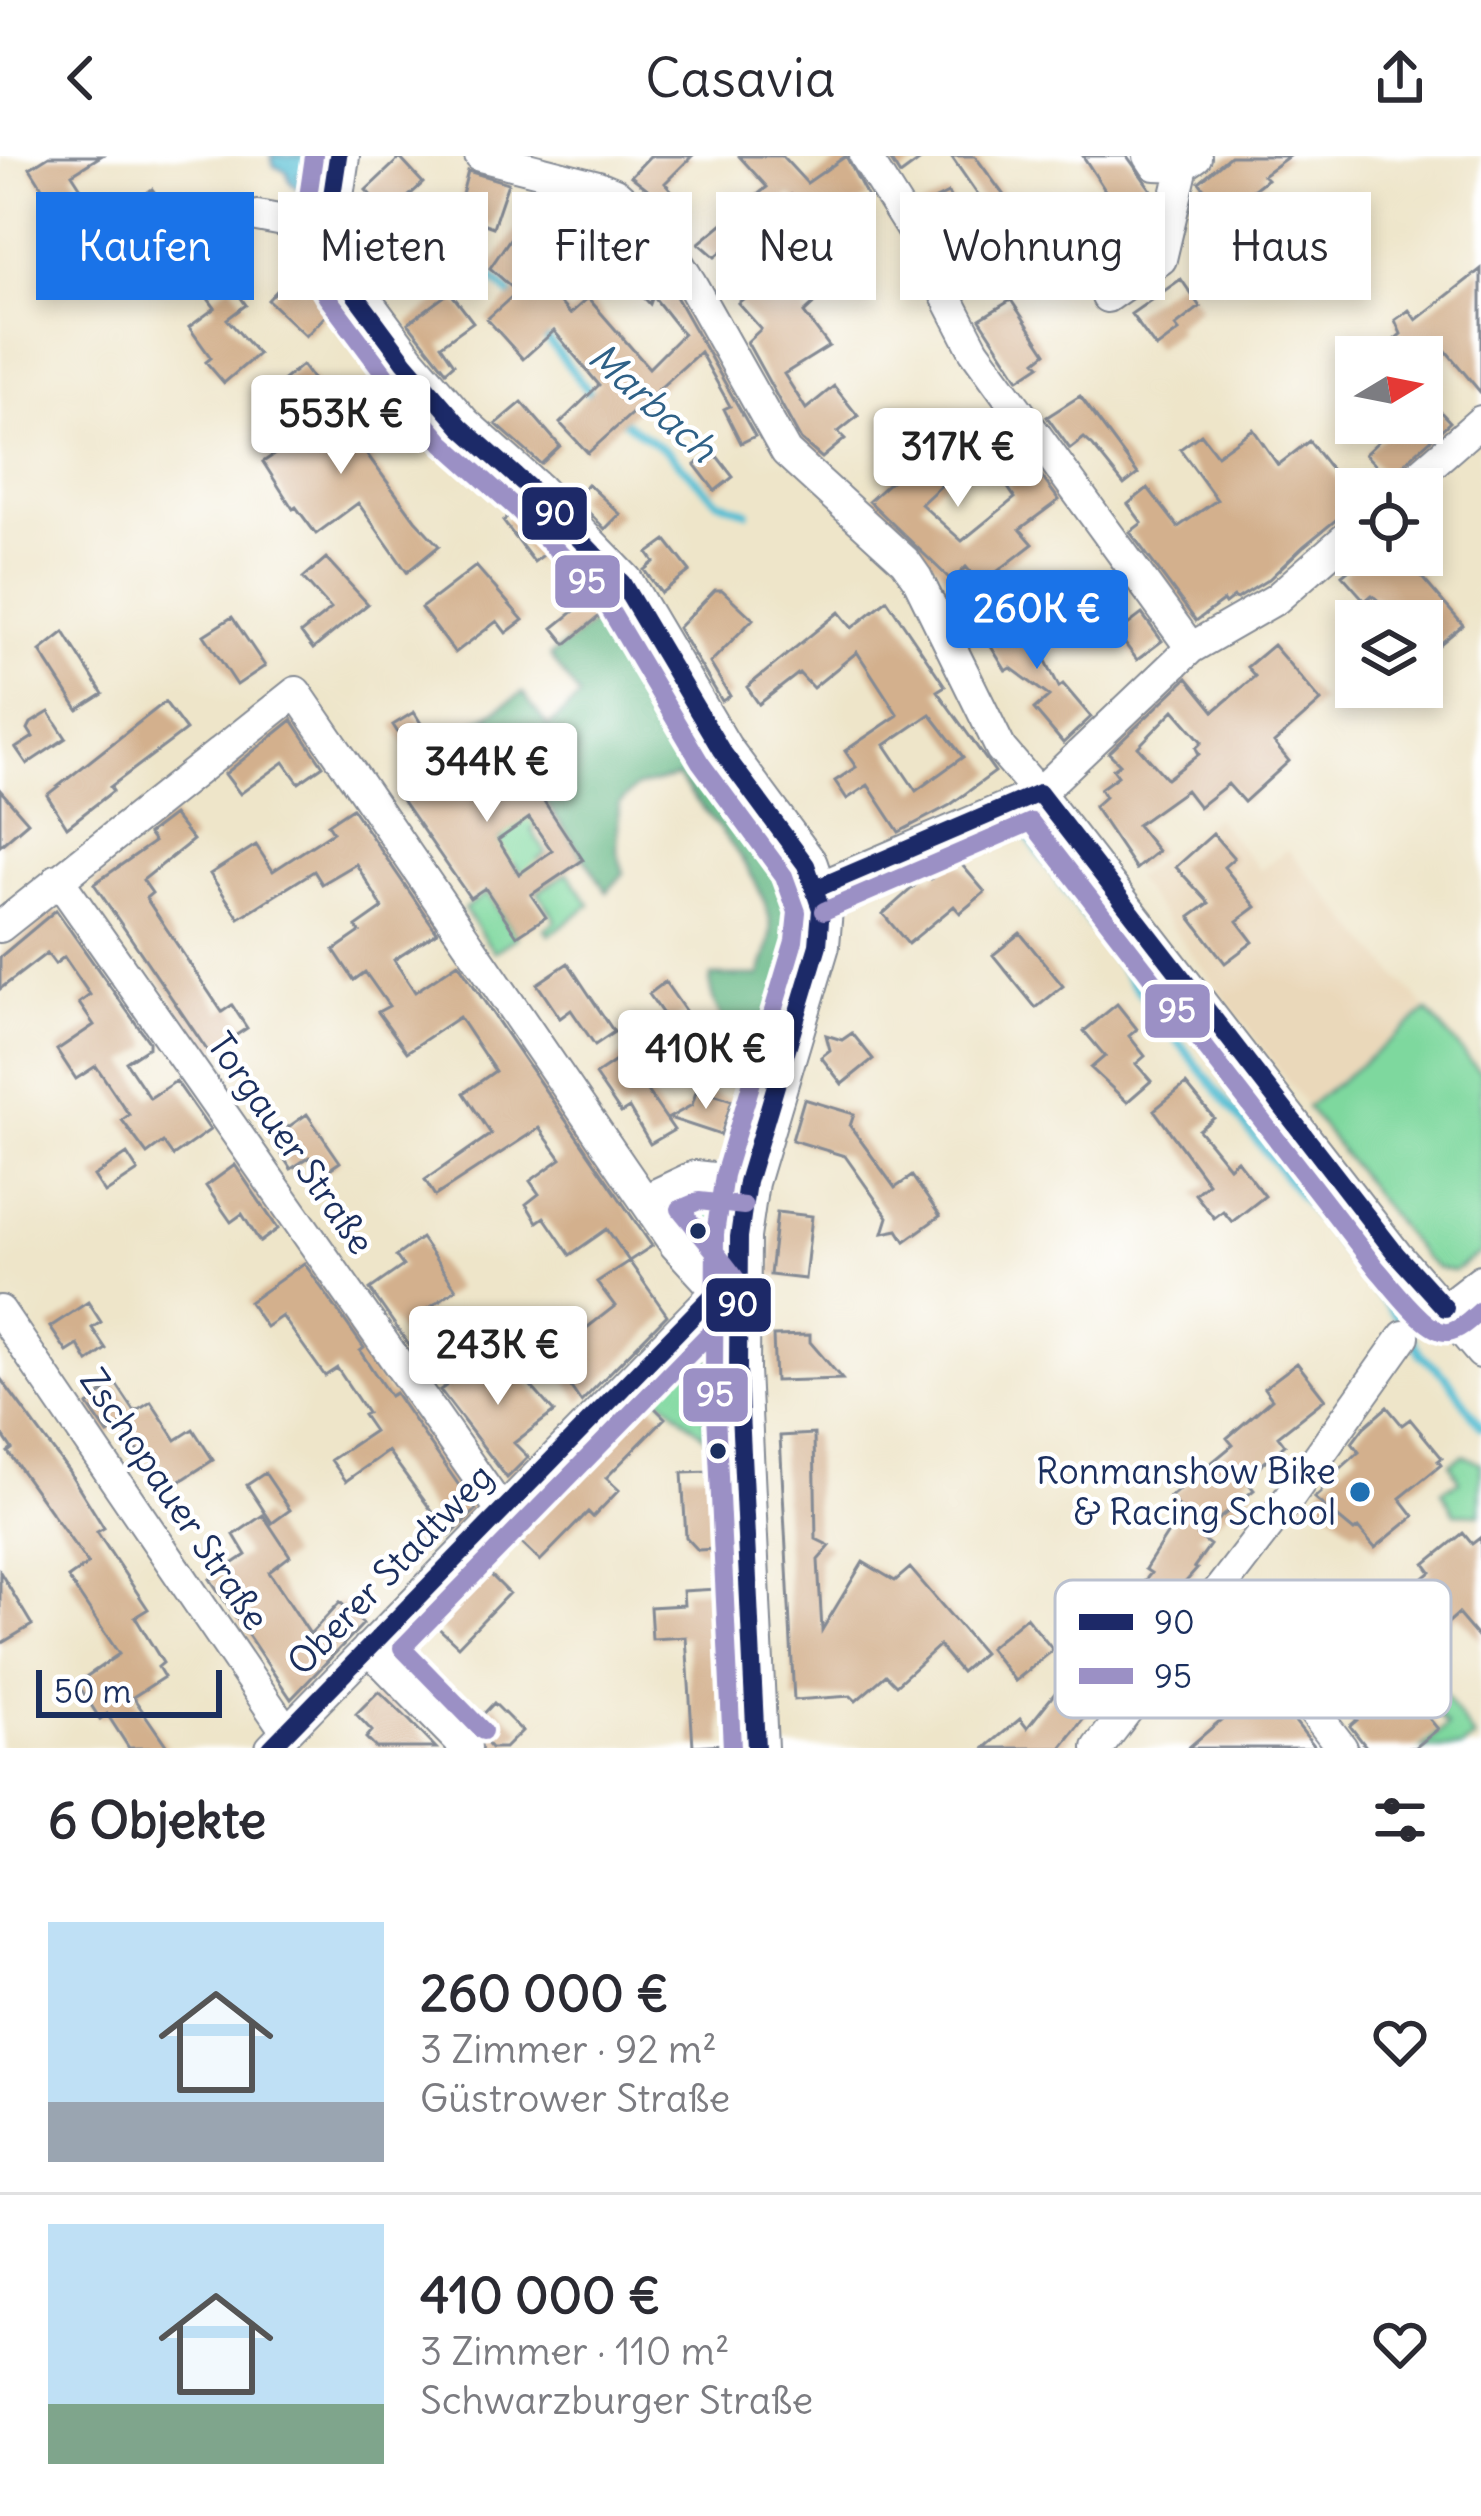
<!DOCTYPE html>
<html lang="de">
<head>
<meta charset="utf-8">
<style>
	body { margin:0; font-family:Delius,sans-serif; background:#f7f7f7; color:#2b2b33; height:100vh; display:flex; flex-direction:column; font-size:45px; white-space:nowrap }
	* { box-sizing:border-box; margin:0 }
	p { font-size:39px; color:#7c7c81 }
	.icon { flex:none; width:66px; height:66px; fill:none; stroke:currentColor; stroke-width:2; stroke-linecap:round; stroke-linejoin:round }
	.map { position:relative; height:1592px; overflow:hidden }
	.panel { display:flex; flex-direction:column; background:#fff; flex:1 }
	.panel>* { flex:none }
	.banner { position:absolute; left:36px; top:36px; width:1410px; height:108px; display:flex; gap:24px }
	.needle { width:78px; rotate:80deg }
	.tools { position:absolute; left:1335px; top:180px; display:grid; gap:24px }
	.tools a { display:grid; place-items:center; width:108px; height:108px; border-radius:0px; background:#fff; box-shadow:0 6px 18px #0003; font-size:60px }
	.scale { position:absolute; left:36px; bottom:30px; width:186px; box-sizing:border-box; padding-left:12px; border:6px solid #1b2f5e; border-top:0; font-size:33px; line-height:42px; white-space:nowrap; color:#1b2f5e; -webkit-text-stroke:9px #fff; paint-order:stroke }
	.price { position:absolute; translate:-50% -102px; padding:0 27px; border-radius:12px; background:#fff; color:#222; font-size:39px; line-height:78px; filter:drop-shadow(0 3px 6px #0008) }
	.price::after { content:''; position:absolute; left:50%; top:72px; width:36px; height:27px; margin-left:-18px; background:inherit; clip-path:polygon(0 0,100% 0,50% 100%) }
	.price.current { background:#1a73e8; color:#fff }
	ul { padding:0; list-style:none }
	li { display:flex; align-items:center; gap:36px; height:300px; padding:0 48px }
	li+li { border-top:3px solid #e1e1e2 }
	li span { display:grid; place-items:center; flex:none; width:336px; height:240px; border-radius:0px; color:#555 }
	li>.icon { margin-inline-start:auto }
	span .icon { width:144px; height:144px; fill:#fffc; stroke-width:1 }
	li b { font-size:51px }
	h2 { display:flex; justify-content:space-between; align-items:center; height:144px; padding:0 48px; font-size:51px }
	.pill { padding:0 42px; border-radius:0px; background:#fff; box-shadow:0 6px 18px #0003; font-size:42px; line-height:108px }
	.pill.current { background:#1a73e8; color:#fff }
	header { display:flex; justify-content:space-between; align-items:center; height:156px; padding:0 48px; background:#fff; font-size:54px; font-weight:600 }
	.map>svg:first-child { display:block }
</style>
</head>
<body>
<header><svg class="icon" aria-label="back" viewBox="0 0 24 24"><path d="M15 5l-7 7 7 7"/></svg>Casavia<svg class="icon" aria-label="share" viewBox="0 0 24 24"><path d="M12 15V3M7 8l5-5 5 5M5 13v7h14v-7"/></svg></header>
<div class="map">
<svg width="1481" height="1592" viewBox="0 0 1481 1592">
	<rect width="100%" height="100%" fill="#fff"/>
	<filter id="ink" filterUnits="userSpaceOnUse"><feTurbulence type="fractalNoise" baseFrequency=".00833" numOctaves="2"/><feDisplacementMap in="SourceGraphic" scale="24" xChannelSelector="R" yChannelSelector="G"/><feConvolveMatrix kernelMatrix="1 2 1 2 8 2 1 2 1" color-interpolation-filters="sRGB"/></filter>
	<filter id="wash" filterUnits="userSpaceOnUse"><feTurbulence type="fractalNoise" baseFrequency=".004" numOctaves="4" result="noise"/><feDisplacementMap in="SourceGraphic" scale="48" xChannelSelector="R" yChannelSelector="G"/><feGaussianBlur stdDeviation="2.7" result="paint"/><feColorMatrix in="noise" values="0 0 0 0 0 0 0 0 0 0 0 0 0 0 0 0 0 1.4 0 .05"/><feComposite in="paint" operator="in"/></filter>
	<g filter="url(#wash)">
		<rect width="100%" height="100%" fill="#eee5c9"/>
		<path fill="#ead8ba" d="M1215,662l45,52 27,-21 139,160 -120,96 -172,-227z"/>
		<path fill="#7ed89e" stroke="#4c847e" stroke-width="3" d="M485,560l26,37 -25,17 -9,-12 -9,5 -17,-25z
			M536,637l16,23 -21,14 15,23 -8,6 13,20 -30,-5 -6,-10 -19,9 -14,-20 21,-16 -9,-15z
			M568,717l22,32 -41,30 -4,-6 11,-9 -18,-28z
			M486,737l31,44 -23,15 -30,-43z
			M1427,855l54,62v180l-28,18 -15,-3 -15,-11 -116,-150z
			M692,1037h17l17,12 -6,38 -17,6 -10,-3 -20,-30 3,-12z
			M698,1185l12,5 2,68 -7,1 1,18 7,5 -6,1 -59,-53 37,-39z
			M1463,1299l18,8 -1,51 -25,-1 -13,-22 17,-10 -9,-18z
			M1442,1535l33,48 -13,9h-40l25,-22 -11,-12 4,-4 -8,-10z"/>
		<path fill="#66b885" stroke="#407472" stroke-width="3" d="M615,451l173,269c23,52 0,103 -14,156l-24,-3 -5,19c-17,-15 -39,-51 -34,-72h49c3,-13 12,-32 11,-46 -2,-49 -64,-116 -94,-153l-41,10 -17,17 -2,47 7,22 -17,19 -119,-177 35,-22 25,34 32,-30 -30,-41z"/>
		<path fill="#55bed3" stroke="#387698" stroke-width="3" d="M271,0h45l-2,14 -17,5 10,13 -2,7 -15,-13 -3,-10 -13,-6z"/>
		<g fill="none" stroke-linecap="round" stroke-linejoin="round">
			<path stroke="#55bed3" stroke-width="8" d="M348,60c60,20 124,34 167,84
				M540,174l54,68
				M615,259l54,38 47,47 31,12
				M1023,673l109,154 273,345
				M1413,1184l8,15 26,22 34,50"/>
		</g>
		<g id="blocks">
			<path fill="#d3b08d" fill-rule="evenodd" d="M49,0h52l-29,18 16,25 -28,17 -30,-48z
				M650,0h42l-27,27 20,23 -7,19 -28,-27 6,-6 -2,2 -23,-18z
				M739,0h43l25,27 39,-27 22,42 -53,32 -24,-35 -76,62 -16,-14 68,-56z
				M888,0h38l-26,19z
				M951,0h24l50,68 -18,13z
				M1083,0h44l29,41 -6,22 -10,8 6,9 -2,11 -15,11 -16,-22 15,-10z
				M1230,0h59l-26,19 4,4 -44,34 -24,-31z
				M400,2l23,25 -14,13 44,25 -10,17 -49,-28 -5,5 -23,-25z
				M468,15l40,12 -15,44 -36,-13z
				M152,33l30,41 -51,39 -20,-26 33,-24 -12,-16z
				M542,36l60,17 39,38 33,46 81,143 -14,7 -17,-34 6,-3 -30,-54 -112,101 -28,-30 39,-38 -45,-54 -31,28 -36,-40 30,-27 -27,-24zM566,60l84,88 3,-8 30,38 -34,34 -61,-70 -18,16 -43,-48z
				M948,37l34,71 -25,11 -37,-68z
				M791,104l30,37 -17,16 25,33 -45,28 22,35 28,-23 24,30 -20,16 7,7 -23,19 -21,-18 -54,-98 14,-13 -23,-26z
				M1481,113v124l-39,-47 -16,11h-19l-13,-17 7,-6 -6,-14 14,-10 7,10z
				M290,121l13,12 7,-8 23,27 -27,28 -38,-36z
				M1181,123l19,28 -25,19 4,5 -23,17 -25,-34z
				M231,128l15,21 -19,14 31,35 -34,29 -18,-21 5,-4 -22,-31 26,-19 -6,-8z
				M450,136l23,30 -32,23 13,19 -8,7 -38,-48z
				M1011,144l35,53 -10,8 4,4 -21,14 -39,-60z
				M302,209l113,155 24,26 -32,26 -49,-69 -42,31 -20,-27 -3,2 -30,-47 53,-35 -36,-44z
				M1422,236l28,30 -62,56 -23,-24 21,-20 -7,-11h43z
				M1080,240l58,78 -14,11 -31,-39 -9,-8 -14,11 -23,-32z
				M522,246l38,44 -19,18 -45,-40z
				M927,257l29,30 -22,21 12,17 -25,23 41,37 53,-43 -8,-12 27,-20 25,34 -39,29 13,15 -52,40 -15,-17 -14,14 -83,-80 48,-43 -18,-20z
				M1253,273l25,36 31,-24 47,60v8l-13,5 -39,32 -35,33 -32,20 -3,-2 -9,7 -2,-3 -27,20 -66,-89 12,-9 -14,-19 20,-16 30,39 39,-27 -37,-51 21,-15 16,21z
				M713,295l20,26 -18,14 -20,-26z
				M588,328l32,30 -15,15 -30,-31z
				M517,355l36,37 -19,14 -31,-41z
				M666,384l24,31 -29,22 -17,-23 10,-8 -6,-9z
				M1366,399h57l-11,11 51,59 -41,34v-38h-21l-29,-26 -7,6 -23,-26z
				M326,402l42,46 -55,45 -12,-16 30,-24 -28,-31z
				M476,410l47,54 -17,13 -9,-12 -42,32 -34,-45z
				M715,434h7l31,29 -43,44 20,33 -8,5 -44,-73z
				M594,439l13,15 -41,34 -13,-16z
				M887,444l58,86 -8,5 58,81 -45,33 -51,27 -31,-47 -21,14 -12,-18 21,-14 -11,-16 53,-36 -41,-63 -44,36 -14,-15 -40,31 -12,-17 92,-75 13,16zM930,558l33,43 -47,34 -31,-46z
				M1022,450l23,38 -6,3 20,40 4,-3 28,33 -28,26 -29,-34 15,-13 -38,-28 -5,3 -19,-31 10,-6 -5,-9z
				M1142,458l20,27 -25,19 -20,-27z
				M232,461l33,49 -28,19 -33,-50z
				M64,476l39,62 -25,16 -38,-59z
				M1273,489l48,56 -47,42 15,18 -45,41 -16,-18 -29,23 -13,-17 -49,35 21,26 -22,18 -42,-62 11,-10 -5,-8 18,-13 -5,-7 7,-5 -11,-11 78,-75 27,33 41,-35 -8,-9zM1174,554l28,32 -6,6 3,6 -32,25 -29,-32z
				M165,546l21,28 -76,57 3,4 -46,36 -20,-32z
				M49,556l17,26 -39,26 -11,-16 17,-11 -5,-8 3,-6z
				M414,556l22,36 14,-10 18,26 9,-6 9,13 26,-18 71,107 -52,35 15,22 -29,19 -32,-48 -15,10 -72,-104 27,-19 -32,-50zM529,662l23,33 -33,23 -21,-34z
				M292,564l31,46 -24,17 -15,-21 -44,32 -15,-20z
				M0,634l28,32 -28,24z
				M352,652l85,124 -43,28 21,32 43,-29 194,283 -23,15 -22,-32 -37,26 -26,-38 -7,5 -11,-18 13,-10 -9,-13 31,-22 -22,-31 -104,68 -10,-16 66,-46 -27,-41 31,-22 -36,-54 -52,35 -29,-40 11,-6 -24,-34 -11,8 -20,-30 26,-18 -4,-5 27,-19 -27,-44 -34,20 -8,-13 -75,47 -29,-44 46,-29 17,26 60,-39 -5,-8z
				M173,659l20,25 -50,40 9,13 -6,5 76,114 10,-7 15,23 -38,25 -115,-169 60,-42 -6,-8z
				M1213,678l21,24 -10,9 32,40 -19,14 16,21 -28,21 -35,-46 19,-14 -33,-36z
				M949,708l13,1 23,27 -25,21 -6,-7 -46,38 -25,-30 44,-39 4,4z
				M56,754l93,132v5l-23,15 24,36 26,-17 34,49 -37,26 -10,-14 -16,12 -25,-34 7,-5 -33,-49 -20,13 -19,-29 37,-25 -15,-22 11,-8 -26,-38 -9,7 -8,-11 -47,36v-32z
				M1020,777l43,53 -27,22 -43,-53z
				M568,807l46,69 -19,13 -24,-35 -11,8 -23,-34z
				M665,826l21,30 -16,12 -21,-30z
				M1117,848l20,25 -8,7 16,20 -9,8 15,17 -24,21 -36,-34 14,-12 -21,-25z
				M852,877l21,26 -31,25 -21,-27 9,-7 -4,-15 16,5z
				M623,900l51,74 -24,14 -21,-36 -8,5 -26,-38z
				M1186,928l28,34 -15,12 30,37 8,-7 28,36 -33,26 -9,-11 -9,7 -19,-24 13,-11 -54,-73z
				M697,933l35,11 -11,35 -52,-17 23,-13z
				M804,943l50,15 -4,12 45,62 17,-12 28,40 -35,25 -7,-11 -15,3 5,-16 -43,-61 -53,-16z
				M307,958l33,48 -19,13 -12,-18 -18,12 -20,-30z
				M127,998l11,17 -33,22 -11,-17z
				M235,1009l43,64 -18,13 -18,-28 -11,8 -25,-36z
				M777,1056l35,4 -7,63 -35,-4z
				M421,1082l35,51 -34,24 11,15 -24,17 -39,-56 33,-23 -7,-10z
				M629,1105l38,54 -86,87 -50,-73 18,-11 17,26 49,-38 -18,-24z
				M304,1107l60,85 -4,3 30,45 5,-3 81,117 -26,26 -62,-85 -42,30 -15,-21 43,-29 -11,-16 4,-2 -30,-45 -12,8 -43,-60 -16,11 -17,-25z
				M88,1146l13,20 -9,6 14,21 -18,13 -10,-17 -11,7 -17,-25z
				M810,1179v7l32,37 -67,2 -2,-45z
				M499,1194l55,62 -40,31 14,14 -21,21 -67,-88z
				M1297,1207l28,36 -47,37 7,9 -40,34 9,11 -56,46 12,9 -16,22 3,2 -75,85 7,9 -41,34 8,6 -35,45h-76l35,-29 7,9 124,-155 -6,-4 37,-58 -12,-14 63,-52 -6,-7 45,-39 -8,-11z
				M0,1222l68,92 36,58 -7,4 51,77 -13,8 28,46 -5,4 6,10 -31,20 35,51h-39l-22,-34 -7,5 -23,-36 42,-29 -51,-76 20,-14 -80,-112 4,-3 -12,-18z
				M115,1226l20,30 16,-10 25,38 17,-11 20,31 -37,24 -22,-29 -9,6 -24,-36 -13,9 -20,-29z
				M647,1244l18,18 -59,60 13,12 -26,27 -5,-5 -48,49 -26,-25z
				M1387,1251l15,18 8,-6 32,39 -4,3 3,4 -41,33 14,18 -39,32 -17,-20 -4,3 -40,-33 7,-6 1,-7 37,-33 -7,-9 12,-16z
				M814,1278l2,105 14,7 -12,14 4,70 41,-68 32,19 15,-13 73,85 -22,19 -22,-26 -43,39 -10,-10 -30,26 -5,-5 -57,4 -14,-264z
				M711,1316l4,77 -17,1 -12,-13 -4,-64z
				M265,1317l25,37 -18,13 -25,-38z
				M263,1359l27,41 -21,16 41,62 30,-32 23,22 -72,75 -81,-120 36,-24 -12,-20z
				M1463,1377l9,11 9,-7v104l-23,-27 -16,14 -32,-39 21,-17 -6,-8z
				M484,1412l25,25 -51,53 -26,-24z
				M0,1416l32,53 -32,19z
				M1316,1426l10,12 3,-3 102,122 -4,3 11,13 -23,19h-48l-17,-22 7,-6 -69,-84 4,-3 -9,-11z
				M716,1433l7,155 -30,2 -7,-109 -34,2 -2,-32 34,-2 -1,-14z
				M1026,1461l27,33 -38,31 -26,-33z
				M1214,1476l29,24 73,92h-128l54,-46 -52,-40z
				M379,1535l31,30 26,27h-60l-10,-10 6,-7 -16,-17z
				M494,1547l28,28 -17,17h-14l-19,-22z"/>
		</g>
	</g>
	<g filter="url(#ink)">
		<use href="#blocks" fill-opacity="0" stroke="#848a94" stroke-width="3"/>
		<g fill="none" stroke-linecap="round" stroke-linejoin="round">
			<defs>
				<path id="street" d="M480,0l118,30 17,7 26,23 28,32 22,35 95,169 119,109 12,17 84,171 38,44 357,461 85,99
					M865,0l49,78 60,116 217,298
					M1149,0l6,9 28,1 13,-9
					M257,60l70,13
					M1107,141l54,-38 22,-93
					M1403,333l78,-68
					M58,723l443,631
					M815,733l224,-96 152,-145 85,-49 80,-70
					M0,771l296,-235 379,553 42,46 19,2
					M644,1044l51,-24 52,6
					M1445,1152l36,-28
					M0,1155l286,420
					M1216,1440l60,66 66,86
					M368,1492l98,100
					M271,1592l446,-457
					M1098,1592l181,-236 125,-176"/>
				<path id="secondary" d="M338,0l-11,73 8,34 13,22 57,77 56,65 74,66 87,90 99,167 85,115 15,44 -3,36 -71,237 -8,55 -1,133 18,378"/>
			</defs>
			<use href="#street" stroke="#848a94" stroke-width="34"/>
			<use href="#secondary" stroke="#848a94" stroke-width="46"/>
			<use href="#street" stroke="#fff" stroke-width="30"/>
			<use href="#secondary" stroke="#fff" stroke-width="42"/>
			<defs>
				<path id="bus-1" d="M338,0l-11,73 8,34 13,22 57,77 56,65 74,66 87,90 99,167 85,115 15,44 -3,36 -71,237 -8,55 -1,133 18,378
					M1039,637l357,461 49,54
					M815,733l224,-96
					M271,1592l446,-457"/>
				<path id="bus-2" d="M314,0l-11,76 9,39 15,26 59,79 57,67 75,67 85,88 97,164 84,114 13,36 -3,29 -70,234 -9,59 -1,137 18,377
					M824,755l207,-89 346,447c14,15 50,66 71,63 13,-2 24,-14 33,-22
					M483,1575l-81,-83 334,-342c4,-8 6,-10 5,-19 -2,-8 -51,-65 -61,-78l19,-8 45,5"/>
			</defs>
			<use href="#bus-1" stroke="#fff" stroke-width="27"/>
			<use href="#bus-2" stroke="#fff" stroke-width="27"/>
			<use href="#bus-1" stroke="#1d2968" stroke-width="18"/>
			<use href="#bus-2" stroke="#9b90c5" stroke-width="18"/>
		</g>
	</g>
	<g fill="#1b2f5e" stroke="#fff" stroke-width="4.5">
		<circle cx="698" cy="1075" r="10"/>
		<circle cx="718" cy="1295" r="10"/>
	</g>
	<circle fill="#1f6fb2" stroke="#fff" stroke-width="4.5" cx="1360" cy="1336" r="12"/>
	<g text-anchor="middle" stroke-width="9" stroke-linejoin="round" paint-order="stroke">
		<g font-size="36" fill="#1b2f5e" stroke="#fff">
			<text transform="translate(291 987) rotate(55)" y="13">Torgauer Straße</text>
			<text transform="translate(175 1343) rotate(56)" y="13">Zschopauer Straße</text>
			<text transform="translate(390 1413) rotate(-46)" y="13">Oberer Stadtweg</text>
		</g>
		<g font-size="36" fill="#1b2f5e" stroke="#fff" text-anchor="end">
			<text x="1336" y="1328">Ronmanshow Bike<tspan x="1336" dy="41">&amp; Racing School</tspan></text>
		</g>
		<g font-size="39" font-style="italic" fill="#2f6187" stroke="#fff">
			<text transform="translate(653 246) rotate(42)" y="14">Marbach</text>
		</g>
	</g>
	<rect x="1055" y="1424" width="396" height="138" rx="18" fill="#fff" stroke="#bbc1cf" stroke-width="3"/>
	<rect x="1079" y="1458" width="54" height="16" fill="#1d2968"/>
	<rect x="1079" y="1512" width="54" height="16" fill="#9b90c5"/>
	<g font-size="33" fill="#1b2f5e">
		<text x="1154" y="1478">90</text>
		<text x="1154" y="1532">95</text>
	</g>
	<g stroke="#fff" stroke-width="4.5">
		<rect x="520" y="329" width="69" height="57" rx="12" fill="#1d2968"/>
		<rect x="553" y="397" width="69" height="57" rx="12" fill="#9b90c5"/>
		<rect x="1143" y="826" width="69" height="58" rx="12" fill="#9b90c5"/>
		<rect x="704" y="1120" width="69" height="58" rx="12" fill="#1d2968"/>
		<rect x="681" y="1210" width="69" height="58" rx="12" fill="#9b90c5"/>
	</g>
	<g font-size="33" text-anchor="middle" font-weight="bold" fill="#fff">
		<text x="555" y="369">90</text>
		<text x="587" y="437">95</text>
		<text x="1177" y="866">95</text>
		<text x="738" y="1160">90</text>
		<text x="715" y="1250">95</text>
	</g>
</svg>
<div class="tools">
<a><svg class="needle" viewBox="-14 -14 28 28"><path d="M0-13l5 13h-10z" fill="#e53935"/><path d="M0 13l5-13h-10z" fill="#7c7c81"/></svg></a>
<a><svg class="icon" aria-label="locate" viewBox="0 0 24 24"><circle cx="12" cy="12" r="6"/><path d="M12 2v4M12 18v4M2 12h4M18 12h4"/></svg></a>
<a><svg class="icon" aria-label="layers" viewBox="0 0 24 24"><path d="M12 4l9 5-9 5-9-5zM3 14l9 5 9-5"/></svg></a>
</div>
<div class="scale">50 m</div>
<b class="price" style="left:341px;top:321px">553K €</b>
<b class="price" style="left:958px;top:354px">317K €</b>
<b class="price current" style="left:1037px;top:516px">260K €</b>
<b class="price" style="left:487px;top:669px">344K €</b>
<b class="price" style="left:706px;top:956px">410K €</b>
<b class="price" style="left:498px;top:1252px">243K €</b>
<div class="banner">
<a class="pill current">Kaufen</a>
<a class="pill">Mieten</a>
<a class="pill">Filter</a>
<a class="pill">Neu</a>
<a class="pill">Wohnung</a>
<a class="pill">Haus</a>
</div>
</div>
<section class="panel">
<h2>6 Objekte<svg class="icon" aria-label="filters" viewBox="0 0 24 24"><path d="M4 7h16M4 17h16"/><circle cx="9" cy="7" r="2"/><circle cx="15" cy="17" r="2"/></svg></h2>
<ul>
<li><span style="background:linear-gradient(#bfe0f5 75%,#9aa5b1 0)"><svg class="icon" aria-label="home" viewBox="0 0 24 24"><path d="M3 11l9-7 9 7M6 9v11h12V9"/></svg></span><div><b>260 000 €</b><p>3 Zimmer · 92 m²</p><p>Güstrower Straße</p></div><svg class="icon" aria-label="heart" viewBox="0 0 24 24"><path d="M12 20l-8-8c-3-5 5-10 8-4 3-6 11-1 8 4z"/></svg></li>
<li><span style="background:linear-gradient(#bfe0f5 75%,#7fa58c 0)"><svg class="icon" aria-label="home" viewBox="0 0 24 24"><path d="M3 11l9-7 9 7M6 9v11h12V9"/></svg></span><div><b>410 000 €</b><p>3 Zimmer · 110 m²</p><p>Schwarzburger Straße</p></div><svg class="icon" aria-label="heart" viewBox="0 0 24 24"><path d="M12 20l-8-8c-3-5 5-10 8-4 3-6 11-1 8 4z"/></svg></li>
</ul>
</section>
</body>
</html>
